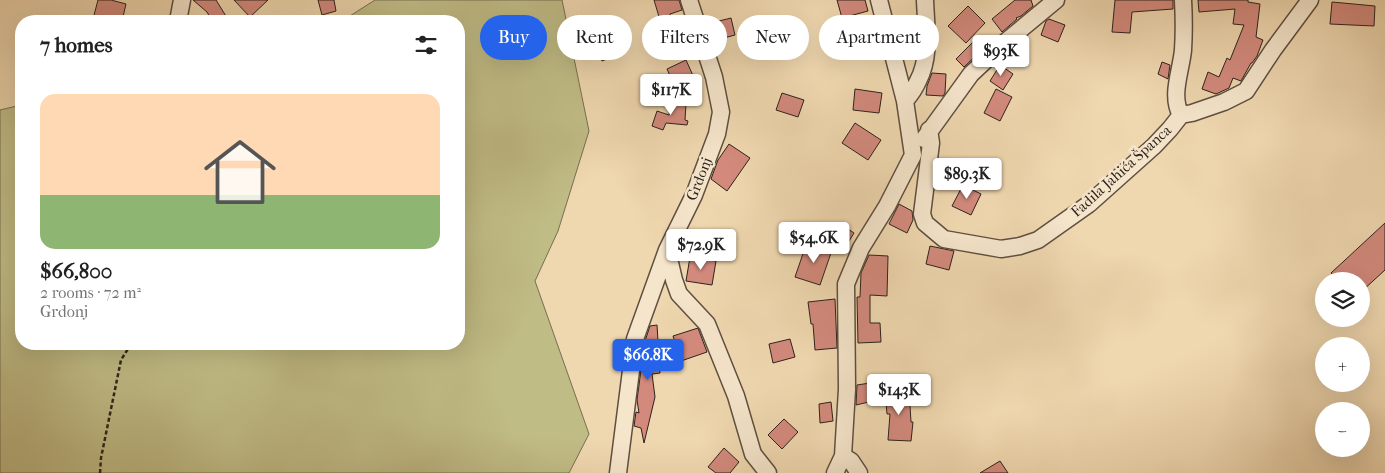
<!DOCTYPE html>
<html lang="en">
<head>
<meta charset="utf-8">
<style>
	body { margin:0; font-family:"IM FELL French Canon",serif; background:#f2f2f2; color:#222; height:100vh; display:flex; flex-direction:column; font-size:19px; white-space:nowrap }
	* { box-sizing:border-box; margin:0 }
	p { font-size:16px; color:#767676 }
	.icon { flex:none; width:28px; height:28px; fill:none; stroke:currentColor; stroke-width:2; stroke-linecap:round; stroke-linejoin:round }
	.map { position:relative; flex:1; overflow:hidden }
	.drawer { position:absolute; left:15px; top:15px; width:450px; height:335px; display:flex; flex-direction:column; background:#fff; border-radius:20px; box-shadow:0 5px 20px #0002 }
	.drawer>* { flex:none }
	.banner { position:absolute; left:480px; top:15px; width:475px; height:45px; display:flex; gap:10px }
	.tools { position:absolute; left:1315px; top:272px; display:grid; gap:10px }
	.tools a { display:grid; place-items:center; width:55px; height:55px; border-radius:50%; background:#fff; box-shadow:0 5px 20px #0002; font-size:25px }
	.price { position:absolute; translate:-50% -42px; padding:0 11px; border-radius:5px; background:#fff; color:#222; font-size:16px; line-height:32px; filter:drop-shadow(0 1px 2px #0008) }
	.price::after { content:''; position:absolute; left:50%; top:30px; width:15px; height:11px; margin-left:-8px; background:inherit; clip-path:polygon(0 0,100% 0,50% 100%) }
	.price.selected { background:#2563eb; color:#fff }
	ul { padding:0; list-style:none }
	li { display:grid; align-content:center; gap:10px; height:265px; padding:0 25px }
	li span { display:grid; place-items:center; height:155px; border-radius:15px; color:#555 }
	li>.icon { margin-inline-start:auto }
	span .icon { width:90px; height:90px; fill:#fffc; stroke-width:1 }
	li b { font-size:21px }
	h2 { display:flex; justify-content:space-between; align-items:center; height:60px; padding:0 25px; font-size:21px }
	.chip { padding:0 18px; border-radius:22px; background:#fff; box-shadow:0 5px 20px #0002; font-size:18px; line-height:45px }
	.chip.selected { background:#2563eb; color:#fff }
	.map>svg:first-child { display:block }
</style>
</head>
<body>
<div class="map">
<svg width="1385" height="473" viewBox="0 0 1385 473">
	<rect width="100%" height="100%" fill="#efd7af"/>
	<filter id="stains"><feTurbulence type="fractalNoise" baseFrequency=".004" numOctaves="4"/><feColorMatrix values="0 0 0 0 .2 0 0 0 0 .09 0 0 0 0 .02 0 0 0 .5 -.17"/></filter>
	<radialGradient id="worn" r=".72"><stop offset=".6" stop-color="#630" stop-opacity="0"/><stop offset="1" stop-color="#630" stop-opacity=".3"/></radialGradient>
	<path fill="#c0bc86" stroke="#766f51" d="M375,0h187l27,131 -31,100 -23,50 54,153 -20,39h-569v-363l21,-5v239h438v-323h-117z"/>
	<path fill="#d38a7d" stroke="#2d221c" d="M98,0h13l15,4 -4,17h-20l-9,-2z
		M193,0h23l13,21h-17l-5,-9z
		M234,0h34l-18,17z
		M318,0h16l2,11 -14,4z
		M654,0h25l3,10 -12,4 6,31 -8,2 -2,-8 -9,3 -5,-20 8,-2z
		M837,0h28l3,11 -26,7z
		M1015,0h16l2,6 -12,10 -5,2 1,1 -15,13 -10,-13z
		M1115,0h58v9l-41,3 -2,21 -18,-1z
		M1198,0h50v2l12,2 -4,33 7,3 -6,16 -5,7h-1l-10,18 -8,-3 -4,10 -13,6 -14,-5 6,-17 11,5 8,-19 3,2 14,-35 -11,-1 2,-15 -36,3z
		M1332,2l43,4 -1,20 -44,-2z
		M968,6l17,17 -19,20 -18,-17z
		M731,18l4,17 -22,6 -6,-17z
		M1049,19l16,6 -7,17 -17,-7 5,-14z
		M616,35l6,18 -20,8 -7,-19z
		M843,38h26v21h-26z
		M975,40l8,9 -19,18 -8,-8z
		M686,60l9,20 -19,9 -9,-20z
		M1162,62l8,3 -2,14 -10,-5z
		M1000,65l13,9 -10,16 -13,-9z
		M932,73l14,1 -1,19 -2,3 -17,-1 1,-9z
		M855,89l27,4 -3,20 -26,-3z
		M996,89l16,8 -12,24 -16,-8z
		M782,93l22,7 -6,17 -22,-7z
		M670,103l16,1 -1,16 3,1 -1,4 -21,-2 -3,7 -11,-4 5,-15 12,4z
		M855,123l26,17 -13,20 -26,-17z
		M729,144l21,14 -23,33 -16,-12 7,-19z
		M963,185l18,9 -10,21 -19,-9z
		M899,204l13,7 1,9 -6,13 -18,-9z
		M839,223l15,10 -8,13 -15,-10z
		M1385,223v47l-24,22v-11h-22l-8,-8z
		M807,242l25,8 -12,35 -25,-8z
		M930,246l24,5 -5,19 -23,-6z
		M869,255l19,1 -1,40 -17,-1v28h10l1,19 -23,1 -1,-46h3l1,-24z
		M690,257l26,4 -4,24 -26,-4z
		M835,299l2,49 -22,2 -2,-26h-2l-3,-22z
		M657,325l3,48 -8,1 3,23 -11,46 -3,-15 -7,-2 2,-14 3,1 -2,-13 6,-45h1l1,-14 5,-15z
		M698,328l9,24 -26,9 -8,-25z
		M790,339l5,18 -22,6 -4,-19z
		M870,383l3,18 -17,4 1,-20z
		M909,390l2,32h2l-2,19 -23,-1 2,-26h-3l-2,-22z
		M831,402l2,19 -13,2 -1,-19z
		M784,419l14,13 -16,17 -14,-14z
		M724,448l15,14 -9,11h-14l-8,-6z
		M1000,461l8,12h-28z"/>
	<g fill="none" stroke-linecap="round" stroke-linejoin="round">
		<defs>
			<path id="minor" d="M178,21l4,-21
				M905,101c5,-6 10,-13 13,-20 13,-25 8,-53 7,-81
				M1181,115c-11,-19 0,-44 2,-65 1,-16 1,-33 0,-50
				M929,130l2,13 -9,71 3,9 19,16 57,10 19,-3 18,-6 51,-36 65,-58 16,-17 11,-14 11,-2 32,-11 22,-11 27,-41 37,-50
				M924,139l47,-65 32,-30 53,-44
				M667,250l7,30 5,14 28,30 29,72 17,58 15,19
				M843,456l8,5 8,12
				M618,473l17,-134 32,-89 27,-55 23,-61 4,-22 -7,-35 -25,-77
				M835,473l8,-17 4,-67 -1,-105 15,-36 26,-42 26,-51 -8,-54 -26,-101"/>
		</defs>
		<use href="#minor" stroke="#5e4f41" stroke-width="19"/>
		<path stroke="#2d221c" stroke-width="2.5" stroke-dasharray="4 2.5" stroke-linecap="butt" d="M100,473l1,-15 20,-98 10,-16"/>
		<use href="#minor" stroke="#f5e5cb" stroke-width="16"/>
	</g>
	<g text-anchor="middle" stroke-width="5" stroke-linejoin="round" paint-order="stroke">
		<g font-size="15" fill="#2d221c" stroke="#f5e5cb">
			<text transform="translate(1121 171) rotate(-42)" y="5">Fadila Jahića Španca</text>
			<text transform="translate(699 179) rotate(-68)" y="5">Grdonj</text>
		</g>
	</g>
	<rect width="100%" height="100%" filter="url(#stains)"/>
	<rect width="100%" height="100%" fill="url(#worn)"/>
</svg>
<div class="tools">
<a><svg class="icon" aria-label="layers" viewBox="0 0 24 24"><path d="M12 4l9 5-9 5-9-5zM3 14l9 5 9-5"/></svg></a>
<a>+</a>
<a>−</a>
</div>
<b class="price" style="left:1001px;top:77px">$93K</b>
<b class="price" style="left:671px;top:116px">$117K</b>
<b class="price" style="left:967px;top:200px">$89.3K</b>
<b class="price" style="left:814px;top:264px">$54.6K</b>
<b class="price" style="left:701px;top:271px">$72.9K</b>
<b class="price selected" style="left:648px;top:381px">$66.8K</b>
<b class="price" style="left:899px;top:416px">$143K</b>
<div class="banner">
<a class="chip selected">Buy</a>
<a class="chip">Rent</a>
<a class="chip">Filters</a>
<a class="chip">New</a>
<a class="chip">Apartment</a>
</div>
<section class="drawer">
<h2>7 homes<svg class="icon" aria-label="filters" viewBox="0 0 24 24"><path d="M4 7h16M4 17h16"/><circle cx="9" cy="7" r="2"/><circle cx="15" cy="17" r="2"/></svg></h2>
<ul>
<li><span style="background:linear-gradient(#ffd9b3 65%,#8fb573 0)"><svg class="icon" aria-label="home" viewBox="0 0 24 24"><path d="M3 11l9-7 9 7M6 9v11h12V9"/></svg></span><div><b>$66,800</b><p>2 rooms · 72 m²</p><p>Grdonj</p></div></li>
</ul>
</section>
</div>
</body>
</html>
